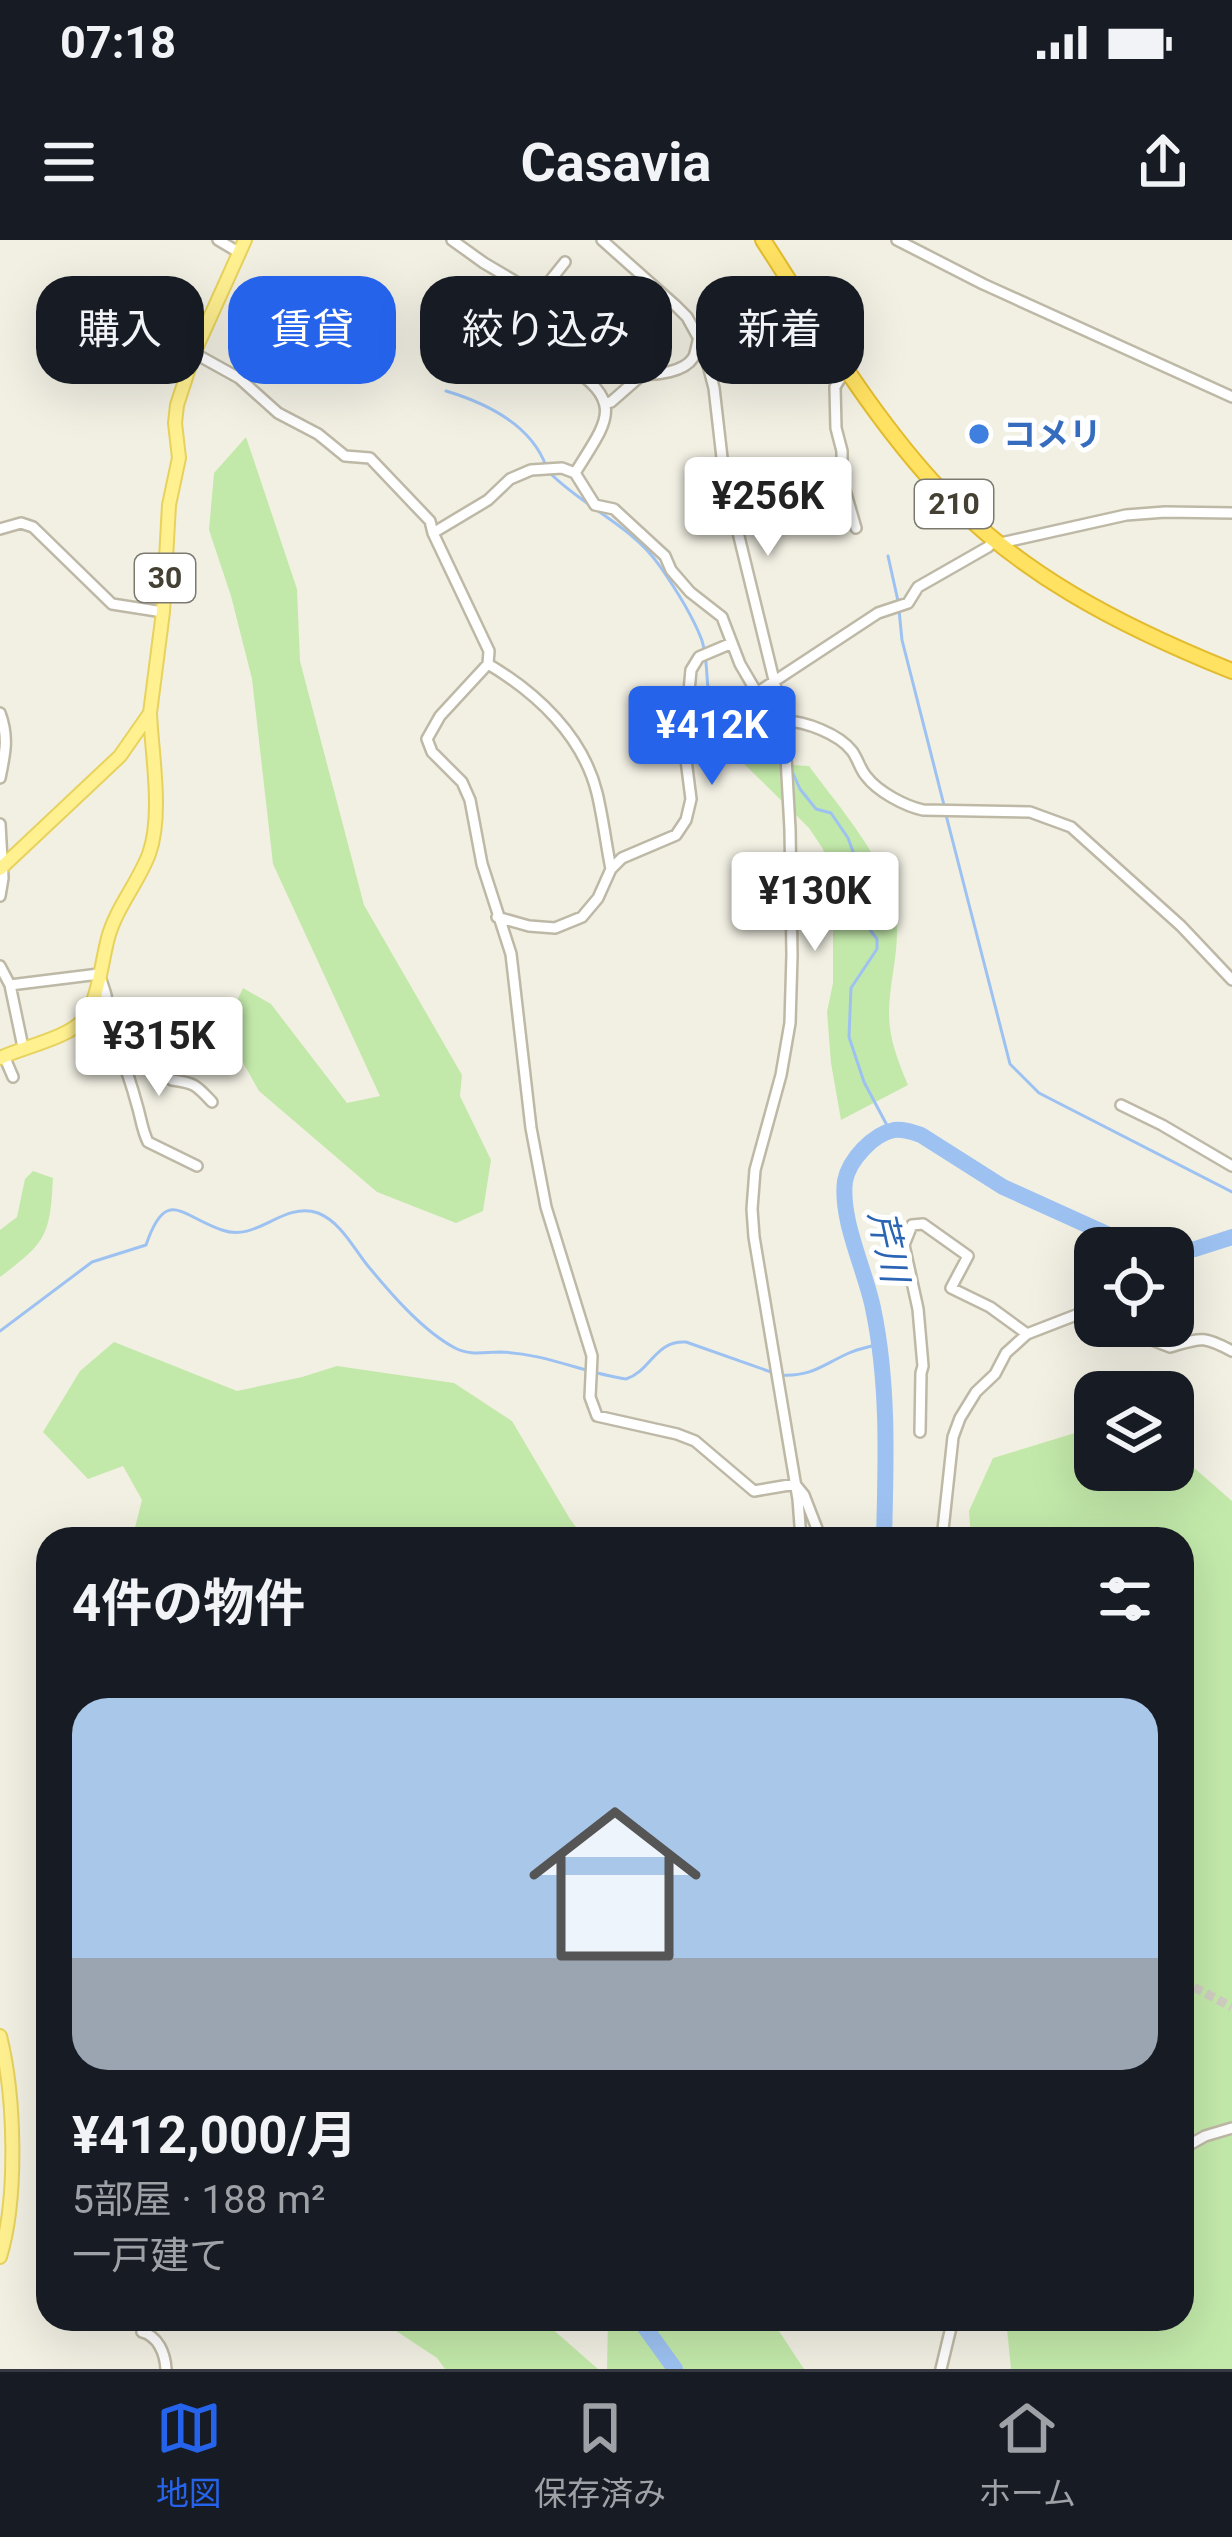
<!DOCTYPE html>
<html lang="ja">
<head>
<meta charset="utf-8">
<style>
	body { margin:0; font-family:Roboto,"Noto Sans JP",sans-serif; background:#20242c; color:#f1f3f6; height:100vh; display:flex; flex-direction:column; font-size:45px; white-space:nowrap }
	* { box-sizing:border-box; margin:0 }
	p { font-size:39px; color:#9ea1a6 }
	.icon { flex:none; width:66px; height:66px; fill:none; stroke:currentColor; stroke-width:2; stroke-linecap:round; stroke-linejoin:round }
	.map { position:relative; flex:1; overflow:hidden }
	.details { position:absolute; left:36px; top:1287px; width:1158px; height:804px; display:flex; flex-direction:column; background:#171b24; border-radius:36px; box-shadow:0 12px 48px #0002 }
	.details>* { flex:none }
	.banner { position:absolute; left:36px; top:36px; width:1161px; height:108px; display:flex; gap:24px }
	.tools { position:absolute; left:1074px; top:987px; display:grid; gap:24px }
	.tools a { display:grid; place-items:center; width:120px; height:120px; border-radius:24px; background:#171b24; box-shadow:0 12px 48px #0002; font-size:60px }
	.price { position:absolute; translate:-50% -102px; padding:0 27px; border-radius:12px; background:#fff; color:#222; font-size:39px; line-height:78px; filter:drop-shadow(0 3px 6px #0008) }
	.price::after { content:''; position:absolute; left:50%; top:72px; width:36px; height:27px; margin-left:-18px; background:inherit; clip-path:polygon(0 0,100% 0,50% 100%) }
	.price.selected { background:#2563eb; color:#fff }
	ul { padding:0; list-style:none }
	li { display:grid; align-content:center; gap:24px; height:636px; padding:0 36px }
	li span { display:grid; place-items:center; height:372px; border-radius:36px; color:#555 }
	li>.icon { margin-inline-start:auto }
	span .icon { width:216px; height:216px; fill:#fffc; stroke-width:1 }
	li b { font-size:51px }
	h2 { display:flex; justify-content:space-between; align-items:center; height:144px; padding:0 36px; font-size:51px }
	.chip { padding:0 42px; border-radius:36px; background:#171b24; box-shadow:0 12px 48px #0002; font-size:42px; line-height:108px }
	.chip.selected { background:#2563eb; color:#fff }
	.status { display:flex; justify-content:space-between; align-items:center; height:84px; padding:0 60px; background:#171b24; direction:ltr }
	.status svg { height:33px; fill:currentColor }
	header { display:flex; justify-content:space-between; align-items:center; height:156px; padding:0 36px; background:#171b24; font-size:54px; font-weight:700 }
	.tabs { display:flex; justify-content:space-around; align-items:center; height:168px; border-top:3px solid #363941; background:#171b24; font-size:33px; color:#9ea1a6 }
	.tabs a { display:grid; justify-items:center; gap:6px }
	.tabs .selected { color:#2563eb }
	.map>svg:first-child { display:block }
</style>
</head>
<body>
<div class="status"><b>07:18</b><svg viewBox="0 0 49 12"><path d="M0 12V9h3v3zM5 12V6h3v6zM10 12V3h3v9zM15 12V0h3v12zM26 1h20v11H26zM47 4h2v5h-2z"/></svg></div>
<header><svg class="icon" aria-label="menu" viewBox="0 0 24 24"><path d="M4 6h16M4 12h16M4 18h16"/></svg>Casavia<svg class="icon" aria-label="share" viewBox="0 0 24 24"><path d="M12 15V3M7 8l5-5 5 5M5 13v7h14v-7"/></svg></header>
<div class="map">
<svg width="1232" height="2129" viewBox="0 0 1232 2129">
	<rect width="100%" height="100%" fill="#f2f0e3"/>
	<path fill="#c3e9aa" d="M246,197l51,152 3,72 64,244 98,170 -2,21 31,64 -8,51 -27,12 -79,-31 -118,-101 -35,-62 19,-41 28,16 76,99 33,-7 -107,-232 -21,-185 -21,-83 -22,-66 5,-57z
		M726,506l31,17 52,3c32,44 74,89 86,144 7,33 -6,70 -6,103 0,26 9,48 19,72l-67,35 -10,-57 -4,-51 6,-29v-99l-10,-35 -14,-21z
		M33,931l20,7c-3,57 -6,64 -53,99v-47l17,-13 8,-38z
		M114,1102l123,49 65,-14 35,-11 117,17 58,38 58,98 15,20h-453l10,-39 -19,-34 -35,13 -45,-47 37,-61z
		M1075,1193l20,4v33h78v-18l4,1 55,48v868h-221l-5,-50h176v-780h-211l-2,-28 24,-53z
		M378,2079h163l57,50h-153l-8,-11z
		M608,2079h163l33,50h-197z"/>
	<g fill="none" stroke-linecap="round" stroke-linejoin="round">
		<path stroke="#9dc2f2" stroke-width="3" d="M446,151c40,12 85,34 100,75
			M551,234c33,33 81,52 108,91 14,20 33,50 42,73 11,27 -1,68 23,90 15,14 40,21 58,30
			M888,316l10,45
			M899,370l3,30 42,165
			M791,529l9,20 16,20 15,4 17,25 16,44v12l-6,10 1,11 18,24v10l-26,39 -2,49 15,45 26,49
			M946,575l64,249 29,29 193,99
			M0,1091l92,-69 54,-17c20,-59 35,-29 76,-15 35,13 60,-29 96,-17 23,9 36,36 50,53 23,28 55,65 87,82 15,8 30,4 45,4 44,1 84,21 126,27 25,-8 29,-39 60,-37l85,30
			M780,1135c32,2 42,-10 69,-22 9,-4 20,-6 30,-9"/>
		<path stroke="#9dc2f2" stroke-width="16" d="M1173,1011l22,-2 37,-12
			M884,1299c2,-77 5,-155 -11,-231 -8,-39 -33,-88 -28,-127 4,-21 28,-47 49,-51 10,-1 18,2 27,5l82,52 126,57 25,4
			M639,2079l36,50"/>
		<path stroke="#cfcdc0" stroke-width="9" stroke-dasharray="9 4.5" stroke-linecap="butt" d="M1182,1741l50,26"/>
		<defs>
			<path id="minor" d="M218,0l22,13
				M452,0l32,23 51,30 2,7 -8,34c10,14 23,21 37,30 61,39 41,57 9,109
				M602,0l73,65 12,12 16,29 11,42 10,87 60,246 6,108 2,126 -2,68 -9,52 -26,95 -3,39 2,28 44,262 3,40
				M897,0l86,44 249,113
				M537,57l28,-35
				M194,113l45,25 39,35 40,21 27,22 25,2 60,63 3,12 56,118 -1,13 -48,52 -13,23 5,13 30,30 8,18 12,64 29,90 20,174 15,79 46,149 -2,41 7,19 80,18 18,7 59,50 41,-7 9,11 17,44
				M846,129l-11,18 1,41 6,23v29l14,48
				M606,163l5,-1 32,-28c14,1 41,-2 50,-16 2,-2 5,-18 6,-21
				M0,289l21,-6 12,4 79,77 51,8
				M433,293l55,-33 22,-21 21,-9 31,-2 13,5 20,32 19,4 51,47 6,14 19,22 32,25 18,47 14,24 23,17h4
				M1001,303l125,-28 39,-3 67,1
				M488,424c49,29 95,72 109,129 6,25 9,51 14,76
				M758,452l120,-79 30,-10 10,-16 70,-40 7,-7
				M0,473c9,24 5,41 0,65
				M784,481c21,0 55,13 68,30 6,8 8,18 14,25 12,16 39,30 57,34l107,2 41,15 110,99 51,54
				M0,584l3,54 -3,18
				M497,677l32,9 26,2 27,-11 16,-19 13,-29 11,-11 54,-23 10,-15 5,-21 -7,-55 7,-74 8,-13 33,-14
				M0,726l10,19 13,62
				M10,745l89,-11c9,27 17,38 -16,47
				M99,777c19,25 30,58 38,88 4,13 5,25 11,37l49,24
				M4,816l9,21
				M121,816l24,-1 27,25c23,3 24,5 40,22
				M1121,865l41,20 70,41
				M1116,1086l54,21c31,-9 32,-12 62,4
				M920,1192l1,-59 2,-7 -5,-57 -14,-64 8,-20 11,-1 45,32 -17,32 39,19 37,27
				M942,1299l11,-102 7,-19 16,-26 19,-18 11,-21 21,-19 49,-19 19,4
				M1182,1909l23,-13 27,-8
				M142,2092c16,4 23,21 24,37
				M941,2129l12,-50"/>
			<path id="major" d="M0,629l120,-113 30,-43 13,-101 6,-107 10,-47 -4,-35 2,-18 17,-52 51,-113
				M0,818c23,-11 69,-20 84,-39 14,-18 18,-59 24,-81 8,-30 30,-55 41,-84 14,-39 3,-99 1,-140
				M0,1796c15,60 18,162 0,221"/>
			<path id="highway" d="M763,0c53,82 103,168 169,241 82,91 188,145 300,190"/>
		</defs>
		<use href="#minor" stroke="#beb9a6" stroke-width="14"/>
		<use href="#major" stroke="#e7d25d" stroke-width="16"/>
		<use href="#highway" stroke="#e2bb2e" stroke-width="18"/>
		<use href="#minor" stroke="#fff" stroke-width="9"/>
		<use href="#major" stroke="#fff090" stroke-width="12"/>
		<use href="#highway" stroke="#ffe262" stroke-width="14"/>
	</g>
	<circle fill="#3f7fe0" stroke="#fff" stroke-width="4.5" cx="979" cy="194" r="12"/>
	<g text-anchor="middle" stroke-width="10" stroke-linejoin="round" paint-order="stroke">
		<g fill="#fff" stroke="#7c7970" stroke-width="3">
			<rect x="915" y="240" width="78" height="48" rx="9"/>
			<rect x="135" y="314" width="60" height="48" rx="9"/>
		</g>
		<g font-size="30" font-weight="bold" fill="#444033">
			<text x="954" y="274">210</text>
			<text x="165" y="348">30</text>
		</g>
		<g font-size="33" font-weight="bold" fill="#366cbe" stroke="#fff" text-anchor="start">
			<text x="1003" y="206">コメリ</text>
		</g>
		<g font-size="36" font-style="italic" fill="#2a64b3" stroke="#fff">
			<text transform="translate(889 1006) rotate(78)" y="13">芹川</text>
		</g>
	</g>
</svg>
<div class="tools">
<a><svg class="icon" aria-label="locate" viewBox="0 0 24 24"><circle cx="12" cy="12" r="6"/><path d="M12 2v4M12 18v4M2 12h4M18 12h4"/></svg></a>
<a><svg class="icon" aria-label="layers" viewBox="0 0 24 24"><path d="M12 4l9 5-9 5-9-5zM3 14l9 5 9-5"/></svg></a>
</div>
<b class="price" style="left:768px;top:319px">¥256K</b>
<b class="price selected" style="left:712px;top:548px">¥412K</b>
<b class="price" style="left:815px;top:714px">¥130K</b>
<b class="price" style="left:159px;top:859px">¥315K</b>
<div class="banner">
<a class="chip">購入</a>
<a class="chip selected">賃貸</a>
<a class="chip">絞り込み</a>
<a class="chip">新着</a>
</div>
<section class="details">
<h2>4件の物件<svg class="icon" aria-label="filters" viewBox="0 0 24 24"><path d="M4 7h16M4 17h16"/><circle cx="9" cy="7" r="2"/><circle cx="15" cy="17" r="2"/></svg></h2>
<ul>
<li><span style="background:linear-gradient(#a9c7e8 70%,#9aa5b1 0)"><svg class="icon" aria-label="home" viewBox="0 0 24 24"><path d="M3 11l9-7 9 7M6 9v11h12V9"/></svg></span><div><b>¥412,000/月</b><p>5部屋 · 188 m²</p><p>一戸建て</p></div></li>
</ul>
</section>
</div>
<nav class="tabs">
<a class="selected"><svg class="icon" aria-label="map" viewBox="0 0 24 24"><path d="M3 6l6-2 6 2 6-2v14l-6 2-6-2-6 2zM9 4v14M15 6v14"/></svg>地図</a>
<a><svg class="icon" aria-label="saved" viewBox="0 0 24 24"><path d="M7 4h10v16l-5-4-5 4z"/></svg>保存済み</a>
<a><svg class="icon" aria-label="home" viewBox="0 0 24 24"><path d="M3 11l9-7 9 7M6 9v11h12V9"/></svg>ホーム</a>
</nav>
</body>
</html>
